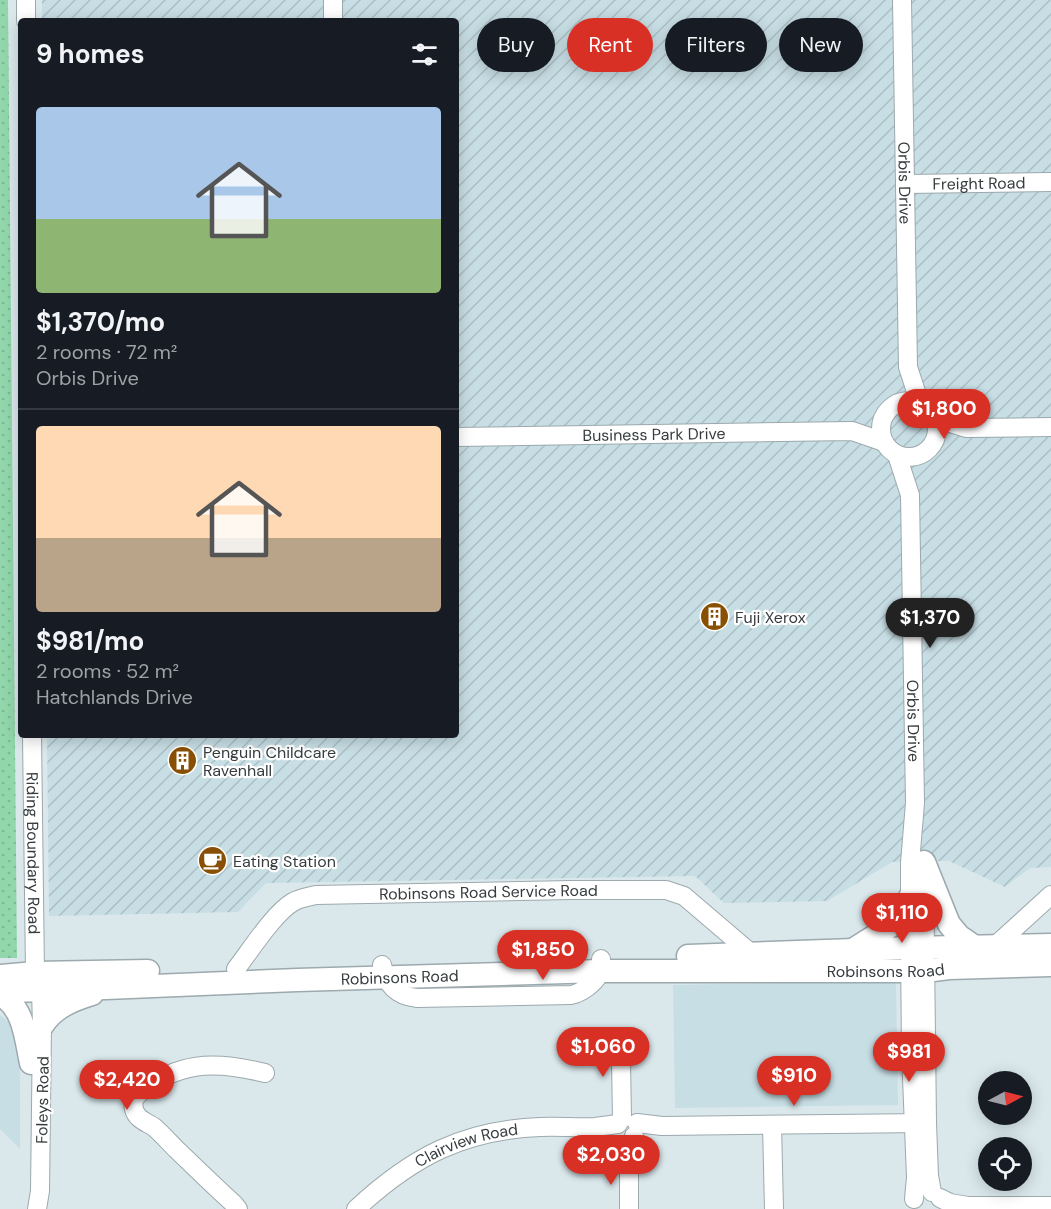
<!DOCTYPE html>
<html lang="en">
<head>
<meta charset="utf-8">
<style>
	body { margin:0; font-family:"DM Sans",sans-serif; background:#242831; color:#f1f3f6; height:100vh; display:flex; flex-direction:column; font-size:22px; white-space:nowrap }
	* { box-sizing:border-box; margin:0 }
	p { font-size:20px; color:#9ea1a6 }
	.icon { flex:none; width:33px; height:33px; fill:none; stroke:currentColor; stroke-width:2; stroke-linecap:round; stroke-linejoin:round }
	.map { position:relative; flex:1; overflow:hidden }
	.drawer { position:absolute; left:18px; top:18px; width:441px; height:720px; display:flex; flex-direction:column; background:#171b24; border-radius:6px; box-shadow:0 3px 15px #0003 }
	.drawer>* { flex:none }
	.guide { position:absolute; left:477px; top:18px; width:483px; height:54px; display:flex; gap:12px }
	.needle { width:39px; rotate:83deg }
	.controls { position:absolute; left:978px; top:1071px; display:grid; gap:12px }
	.controls a { display:grid; place-items:center; width:54px; height:54px; border-radius:50%; background:#171b24; box-shadow:0 3px 15px #0003; font-size:30px }
	.price { position:absolute; translate:-50% -51px; padding:0 14px; border-radius:21px; background:#d93025; color:#fff; font-size:20px; line-height:39px; filter:drop-shadow(0 2px 3px #0008) }
	.price::after { content:''; position:absolute; left:50%; top:36px; width:18px; height:14px; margin-left:-9px; background:inherit; clip-path:polygon(0 0,100% 0,50% 100%) }
	.price.current { background:#222; color:#fff }
	ul { padding:0; list-style:none }
	li { display:grid; align-content:center; gap:12px; height:318px; padding:0 18px }
	li+li { border-top:2px solid #363941 }
	li span { display:grid; place-items:center; height:186px; border-radius:6px; color:#555 }
	li>.icon { margin-inline-start:auto }
	span .icon { width:108px; height:108px; fill:#fffc; stroke-width:1 }
	li b { font-size:26px }
	h2 { display:flex; justify-content:space-between; align-items:center; height:72px; padding:0 18px; font-size:26px }
	.chip { padding:0 21px; border-radius:27px; background:#171b24; box-shadow:0 3px 15px #0003; font-size:21px; line-height:54px }
	.chip.current { background:#d93025; color:#fff }
	.map>svg:first-child { display:block }
</style>
</head>
<body>
<div class="map">
<svg width="1051" height="1209" viewBox="0 0 1051 1209">
	<defs>
		<pattern id="industrial-furrows" width="10" height="10" patternUnits="userSpaceOnUse" patternTransform="scale(1.5)"><rect width="10" height="10" fill="#c7dee4"/><path d="M-1 1l2-2M0 10L10 0M9 11l2-2" fill="none" stroke="#acbfc5"/></pattern>
		<pattern id="grass-dots" width="8" height="8" patternUnits="userSpaceOnUse" patternTransform="scale(1.5)"><rect width="8" height="8" fill="#91d7ab"/><path d="M2 2h.1M6 6h.1" fill="none" stroke="#7eb994" stroke-width="1.8" stroke-linecap="round"/></pattern>
	</defs>
	<rect width="100%" height="100%" fill="#dae8ec"/>
	<path fill="#c7dee4" d="M896,981l2,124 -223,3 -2,-123z
		M0,1015l12,9 8,26v99l-20,-20z"/>
	<path fill="url(#industrial-furrows)" d="M42,0h1009v867l-21,1 -25,19 -56,-26 -57,1 -65,39 -103,2 -29,-27 -429,7 -28,29 -189,4 -2,-181h409v-714h-414z"/>
	<path fill="url(#grass-dots)" d="M0,0h8l9,958h-17z"/>
	<g fill="none" stroke-linecap="round" stroke-linejoin="round">
		<defs>
			<g id="minor">
				<path d="M26,0v21"/>
				<path d="M333,0v21"/>
				<path id="s1" d="M902,0l6,367 12,37"/>
				<path id="s2" d="M905,184l146,-2"/>
				<circle cx="909" cy="429" r="28"/>
				<path d="M934,418l32,10 85,-1"/>
				<path id="s3" d="M456,437l396,-6 32,11"/>
				<path id="s4" d="M897,455l13,40 5,308 -5,60v85l1,105 5,124 -2,22"/>
				<path id="s5" d="M32,735l3,238 6,17 1,36 -2,165 -3,18"/>
				<path d="M924,868l3,255 2,53 3,16"/>
				<path d="M995,946l56,-51"/>
				<path d="M382,965c5,20 14,31 35,33l154,-3c10,-2 23,-11 28,-21 2,-4 2,-10 2,-15"/>
				<path id="s6" d="M236,969c14,-18 38,-56 57,-67 7,-4 15,-5 23,-7l256,-5h94l18,6 68,58"/>
				<path d="M621,1061l1,58"/>
				<path d="M637,1123l25,3 264,-3"/>
				<path d="M772,1125l2,84"/>
				<path d="M940,1198l10,5 18,3h83"/>
				<path d="M238,1209l-4,-5c-20,-18 -38,-36 -57,-54 -8,-8 -15,-16 -23,-23 -8,-5 -18,-8 -20,-18 -3,-11 5,-16 13,-22 39,-27 74,-25 118,-14"/>
				<path id="s7" d="M356,1209c56,-52 107,-79 184,-82 18,-1 37,1 55,0 8,-1 15,-2 23,-3"/>
				<path d="M629,1209v-47l5,-26"/>
			</g>
			<g id="major">
				<path d="M924,862l25,62 10,12 16,11"/>
				<path d="M854,949l40,-25 6,-8 10,-19"/>
				<path d="M688,956l222,-8 141,-3"/>
				<path d="M0,976l35,-3 113,-2"/>
				<path id="s8" d="M0,991l58,-1 239,-10 304,-9h324l24,-3 102,-3"/>
				<path d="M0,995c24,11 26,45 31,68"/>
				<path d="M42,1026c11,-18 30,-26 50,-32"/>
			</g>
		</defs>
		<use href="#minor" stroke="#9ca9ad" stroke-width="20"/>
		<use href="#major" stroke="#9ca9ad" stroke-width="25"/>
		<use href="#minor" stroke="#fff" stroke-width="18"/>
		<use href="#major" stroke="#fff" stroke-width="22"/>
	</g>
	<defs>
		<symbol id="building-disc" viewBox="-11 -11 22 22"><circle r="9.5" fill="#895004" stroke="#fff"/><path d="M-4-6H4V6H1V3H-1V6H-4ZM-2.5-4.3h1.7v1.8h-1.7ZM.8-4.3h1.7v1.8H.8ZM-2.5-1h1.7V.8h-1.7ZM.8-1h1.7V.8H.8Z" fill="#fff"/></symbol>
		<symbol id="cafe-disc" viewBox="-11 -11 22 22"><circle r="9.5" fill="#895004" stroke="#fff"/><path d="M-5.5-4.5H6V0H3Q3 3.5 0 3.5H-2.5Q-5.5 3.5-5.5 0ZM3-3.2v2h1.7v-2ZM-6 4.5H4V6H-6Z" fill="#fff"/></symbol>
	</defs>
	<g fill-rule="evenodd">
		<use href="#building-disc" x="698" y="600" width="33" height="33"/>
		<use href="#building-disc" x="166" y="744" width="33" height="33"/>
		<use href="#cafe-disc" x="196" y="844" width="33" height="33"/>
	</g>
	<g text-anchor="middle" stroke-width="4.5" stroke-linejoin="round" paint-order="stroke">
		<g font-size="16" fill="#373d3f" stroke="#fff">
			<text dy="6" stroke="none"><textPath href="#s2" startOffset="74">Freight Road</textPath></text>
			<text dy="6" stroke="none"><textPath href="#s1" startOffset="183">Orbis Drive</textPath></text>
			<text dy="6" stroke="none"><textPath href="#s3" startOffset="198">Business Park Drive</textPath></text>
			<text dy="6" stroke="none"><textPath href="#s4" startOffset="268">Orbis Drive</textPath></text>
			<text dy="6" stroke="none"><textPath href="#s5" startOffset="118">Riding Boundary Road</textPath></text>
			<text dy="6" stroke="none"><textPath href="#s6" startOffset="285">Robinsons Road Service Road</textPath></text>
			<text dy="6" stroke="none"><textPath href="#s8" startOffset="886">Robinsons Road</textPath></text>
			<text dy="6" stroke="none"><textPath href="#s8" startOffset="400">Robinsons Road</textPath></text>
			<text transform="translate(42 1100) rotate(-89)" y="6">Foleys Road</text>
			<text dy="6" stroke="none"><textPath href="#s7" startOffset="130">Clairview Road</textPath></text>
		</g>
		<g font-size="16" fill="#373d3f" stroke="#fff" text-anchor="start">
			<text x="735" y="623">Fuji Xerox</text>
			<text x="203" y="758">Penguin Childcare<tspan x="203" dy="18">Ravenhall</tspan></text>
			<text x="233" y="867">Eating Station</text>
		</g>
	</g>
</svg>
<div class="controls">
<a><svg class="needle" viewBox="-14 -14 28 28"><path d="M0-13l5 13h-10z" fill="#e53935"/><path d="M0 13l5-13h-10z" fill="#9ea1a6"/></svg></a>
<a><svg class="icon" aria-label="locate" viewBox="0 0 24 24"><circle cx="12" cy="12" r="6"/><path d="M12 2v4M12 18v4M2 12h4M18 12h4"/></svg></a>
</div>
<b class="price" style="left:944px;top:440px">$1,800</b>
<b class="price current" style="left:930px;top:649px">$1,370</b>
<b class="price" style="left:902px;top:944px">$1,110</b>
<b class="price" style="left:543px;top:981px">$1,850</b>
<b class="price" style="left:603px;top:1078px">$1,060</b>
<b class="price" style="left:909px;top:1083px">$981</b>
<b class="price" style="left:794px;top:1107px">$910</b>
<b class="price" style="left:127px;top:1111px">$2,420</b>
<b class="price" style="left:611px;top:1186px">$2,030</b>
<div class="guide">
<a class="chip">Buy</a>
<a class="chip current">Rent</a>
<a class="chip">Filters</a>
<a class="chip">New</a>
</div>
<section class="drawer">
<h2>9 homes<svg class="icon" aria-label="filters" viewBox="0 0 24 24"><path d="M4 7h16M4 17h16"/><circle cx="9" cy="7" r="2"/><circle cx="15" cy="17" r="2"/></svg></h2>
<ul>
<li><span style="background:linear-gradient(#a9c7e8 60%,#8fb573 0)"><svg class="icon" aria-label="home" viewBox="0 0 24 24"><path d="M3 11l9-7 9 7M6 9v11h12V9"/></svg></span><div><b>$1,370/mo</b><p>2 rooms · 72 m²</p><p>Orbis Drive</p></div></li>
<li><span style="background:linear-gradient(#ffd9b3 60%,#b9a48a 0)"><svg class="icon" aria-label="home" viewBox="0 0 24 24"><path d="M3 11l9-7 9 7M6 9v11h12V9"/></svg></span><div><b>$981/mo</b><p>2 rooms · 52 m²</p><p>Hatchlands Drive</p></div></li>
</ul>
</section>
</div>
</body>
</html>
